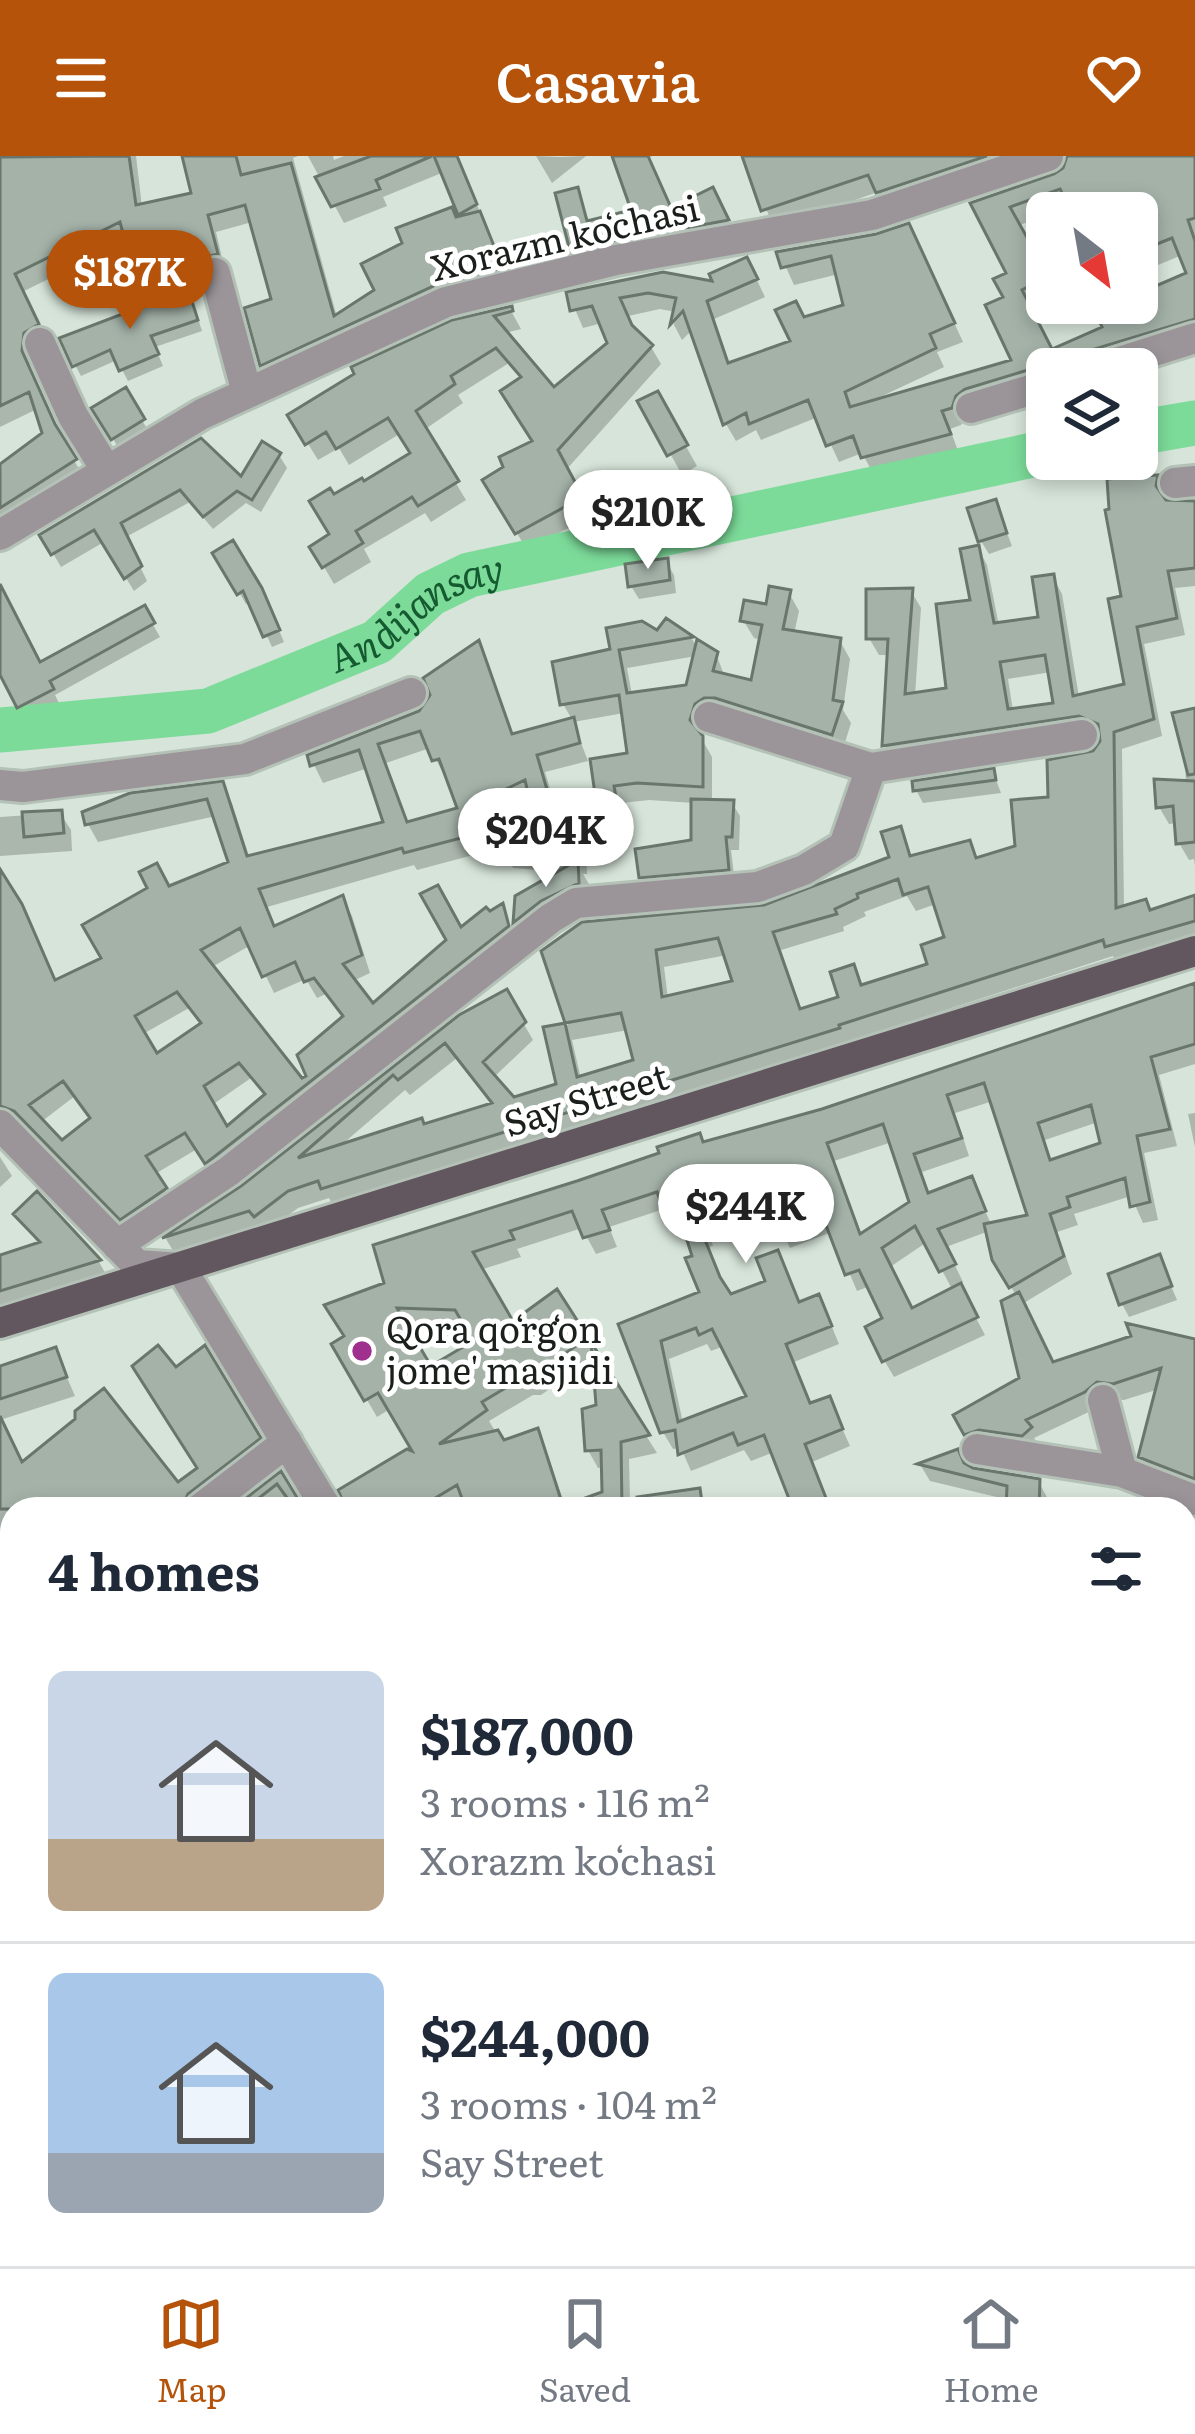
<!DOCTYPE html>
<html lang="en">
<head>
<meta charset="utf-8">
<style>
	body { margin:0; font-family:Literata,serif; background:#f6f6f7; color:#1f2937; height:100vh; display:flex; flex-direction:column; font-size:45px; white-space:nowrap }
	* { box-sizing:border-box; margin:0 }
	p { font-size:39px; color:#747a83 }
	.icon { flex:none; width:66px; height:66px; fill:none; stroke:currentColor; stroke-width:2; stroke-linecap:round; stroke-linejoin:round }
	.map { position:relative; flex:1; overflow:hidden }
	.panel { position:absolute; left:0px; top:1341px; width:1197px; height:771px; display:flex; flex-direction:column; background:#fff; border-radius:36px 36px 0 0; box-shadow:0 6px 18px #0003 }
	.panel>* { flex:none }
	.needle { width:78px; rotate:149deg }
	.controls { position:absolute; left:1026px; top:36px; display:grid; gap:24px }
	.controls a { display:grid; place-items:center; width:132px; height:132px; border-radius:18px; background:#fff; box-shadow:0 6px 18px #0003; font-size:60px }
	.price { position:absolute; translate:-50% -102px; padding:0 27px; border-radius:42px; background:#fff; color:#222; font-size:39px; line-height:78px; filter:drop-shadow(0 3px 6px #0008) }
	.price::after { content:''; position:absolute; left:50%; top:72px; width:36px; height:27px; margin-left:-18px; background:inherit; clip-path:polygon(0 0,100% 0,50% 100%) }
	.price.on { background:#b45309; color:#fff }
	ul { padding:0; list-style:none }
	li { display:flex; align-items:center; gap:36px; height:300px; padding:0 48px }
	li+li { border-top:3px solid #e0e1e3 }
	li span { display:grid; place-items:center; flex:none; width:336px; height:240px; border-radius:18px; color:#555 }
	li>.icon { margin-inline-start:auto }
	span .icon { width:144px; height:144px; fill:#fffc; stroke-width:1 }
	li b { font-size:51px }
	h2 { display:flex; justify-content:space-between; align-items:center; height:144px; padding:0 48px; font-size:51px }
	header { display:flex; justify-content:space-between; align-items:center; height:156px; padding:0 48px; background:#b45309; color:#fff; font-size:54px; font-weight:600 }
	.menu { display:flex; justify-content:space-around; align-items:center; height:168px; border-top:3px solid #e0e1e3; background:#fff; font-size:33px; color:#747a83 }
	.menu a { display:grid; justify-items:center; gap:6px }
	.menu .on { color:#b45309 }
	.map>svg:first-child { display:block }
</style>
</head>
<body>
<header><svg class="icon" aria-label="menu" viewBox="0 0 24 24"><path d="M4 6h16M4 12h16M4 18h16"/></svg>Casavia<svg class="icon" aria-label="heart" viewBox="0 0 24 24"><path d="M12 20l-8-8c-3-5 5-10 8-4 3-6 11-1 8 4z"/></svg></header>
<div class="map">
<svg width="1195" height="2110" viewBox="0 0 1195 2110">
	<rect width="100%" height="100%" fill="#d6e4d9"/>
	<path fill="#0003" fill-rule="evenodd" d="M72,0h64l6,51 53,-12 -10,-39h113l-5,2 44,159 41,-26 78,-71 8,-2 -20,-46 -61,25 4,9 -43,17 -36,-67h25l1,4 10,-4h113l38,93 4,-1 9,17 4,19 -240,97 -9,-16 -15,-55 26,-10 -22,-78 -36,10 9,39 -20,15 -12,3 -14,-33 -29,7 1,8 -10,2 -13,-33 -106,52 25,50 -15,8 -2,21 32,70 22,36 -84,60v-69l45,-34 -8,-25 -37,18v-267z
		M536,0l23,1 27,-1 -34,27z
		M615,0h37l-3,2 35,81 -101,29 -10,-18 3,-60 14,33 45,-11z
		M754,0h294l-159,53 -11,-17 -104,36 -28,-69z
		M1068,0h127v182l-96,31h-18l4,-11h-7l-3,11h-28v16l-82,29 -4,11 -11,4 8,22 -84,24 -12,-22 -23,9 -21,-45 -57,23 -5,-10 -20,11 -10,-17 -33,-95 -11,11 -8,-15 2,-13 -16,-3 -32,7 6,16 17,15 10,17 -95,106 25,46 -64,34 -41,-69 50,-39 -14,-62 -13,-17 -51,32 5,8 -39,27 42,70 -35,22 -6,-9 -61,36 7,13 -37,22 -21,-36 20,-12v-37l80,-45 -12,-21 -52,32 -10,-17 -21,12 -27,-44 67,-41 -3,-7 155,-59 11,20 -16,4 48,58 58,-47 -9,-21 -19,5 -14,-33 149,-10 38,-7 9,19 -51,22 16,46 64,-23 10,-21 43,-14 -8,-33 -45,11 -14,-31 138,-10 45,98 -26,10 7,15 -66,31 1,4 136,-40 -8,-63 3,-25 -36,-70 90,-32zM1072,50l3,7h62v90h-43l12,25 -54,25 -22,-45 17,-8v-21l-30,-53zM1182,99l8,20 -43,18 -8,-20z
		M719,48l14,29 -36,7 -8,-14z
		M193,147l9,28 -47,16 8,19 -35,15 -11,-21 -36,16 -6,-11z
		M125,235l25,43 -29,18 -26,-43z
		M657,239l40,71 -15,9 -40,-73z
		M200,285l41,40 38,-26 8,13 -26,44 -15,-9 -33,26 -23,-27 -64,35 21,44 -13,10 -30,-49 -43,25 -18,-31z
		M1156,322l10,25 29,-1v84l-20,2 10,47 -41,9 18,92 -40,13 2,160 27,4 44,-15v43l-78,22 -4,-7 -267,86 1,4 -514,159 -4,-7 -31,10 -32,24 -91,22 -9,-15 77,-50 217,-171 46,-25 27,47 -40,38 20,22 47,-14 -13,-56 21,-5 -24,-73 221,-44 128,-49 6,-29 14,29 56,-15 9,16 40,-12 33,-49 44,-46 8,-16 -12,-5 -196,31 -10,-17 5,-91h-11l-10,-17 42,-47 10,17 -6,87 35,-4 23,-89 5,-54 9,17 12,61 42,-7 12,-42 9,17 17,103 48,-11 -2,-87zM1051,516l6,33 -44,6 -5,-32zM907,740l9,15 20,-7 12,35 -17,27 -68,19 -10,-17 -12,31 -39,12 -21,-61 63,-19 -1,-4 23,-11 -2,-4zM727,799l9,28 -68,16 -4,-32zM628,874l8,32 -55,17 -9,-39zM457,902l37,48 -156,42 67,-58 5,5z
		M995,346l17,44 -23,8 -8,-13z
		M216,398l48,42 20,46 -12,5 -21,-46 -5,3z
		M666,406l8,13 2,18 -37,6 -8,-13z
		M789,437l10,18 -5,23 46,7 10,18 -7,51 8,13 -9,29 -138,-30 -4,14 12,21v45l20,1 8,13 -1,34h-8l4,33 -85,7 -8,-13 52,-34v-40l-45,-3 -27,3 6,33 -38,8 -4,5 1,25h-4l6,10v20l-62,38 -11,-20 2,-24 45,-26 -50,-4 -9,-16 40,-22 -12,-31 -47,23 7,28 -75,20 -3,-5 -147,42 9,22 66,-30 10,17 18,57 -17,8 19,26 89,-75 41,-25 15,38 -300,234 -20,-30 -42,25 20,33 -43,29 -105,-107 -11,-6 -16,4v-252l31,51 25,57 49,-24 64,-69 62,-26 -15,-48 -118,26 -10,-18 133,-39 11,18 18,56 137,-35 -19,-56 -45,15 -13,-26 111,-44 57,-69 36,92 59,-15 -10,-17 51,-52 44,-18 9,-12 25,17 6,10 18,5 9,23 28,7 9,-44 -8,-2 -11,-18zM696,500l-8,31 -56,8 -5,-27zM624,557l6,43 -32,40 -44,6 -9,-30 43,-11 -15,-39zM430,592l15,29 3,-1 13,34 -53,14 -22,-61zM251,789l23,48 32,-14 11,19 9,-4 19,24 -35,59 -9,5 -91,-114zM189,852l14,17 -46,32 -14,-23zM251,922l15,19 -39,33 -15,-25zM75,940l18,24 -31,24 -21,-22z
		M0,439l39,71 105,-57 16,28 -105,58 4,8 -32,17 -27,-51z
		M1185,605h10v105l-1,-7 -5,1 -10,-17 -2,-20 -8,1 -10,-17 27,-23z
		M993,616l8,21 -78,10 -7,-13z
		M60,657l11,17 1,21 -72,5v-39z
		M1195,831v77l-36,11 18,71 -33,7 14,67 -15,3 -12,-27 -57,18 4,11 -21,7 15,42 -50,30 31,61 142,-23v149l-43,-16 -10,-18 17,-68 -35,11 -17,-2 -12,11 -61,29 5,8 -62,5 -20,-35 66,-36 -6,-83 -22,-38 -6,-28 -43,16 17,35 -5,2 27,51 -91,42 -10,-17 2,-41 -16,-33 -13,5 -25,-59 -42,16 -24,-49 -61,20 8,27 -4,1 21,51 70,7 27,10 12,29 -45,18 17,44 18,-7 21,47 -38,16 19,47h-35l-22,-57 -23,9 -7,-11 -53,21 -10,-23 -8,1 -10,-17 -41,-107 80,-31 -19,-78 -9,3 -7,-11 -58,19 8,20 -21,7 -14,-26 -65,21 4,8 -41,13 33,56 43,-33 101,160 -28,6 1,42 69,-10 10,18h-118l14,-15 -1,-27 -6,1 -10,-18 11,-42 -4,-51 -54,38h-8l-44,26 14,23 34,-12 9,17 20,60h-97l-2,-6 -11,6h-107l70,-52 -29,-48 -13,8 -42,-72 13,-7 40,-53 316,-140 118,-33zM993,945l38,116 -39,9 -21,-46 -41,16 -8,-24 47,-16 -14,-43zM1098,966l6,23 -52,17 -7,-22zM892,986l20,61 -50,33 -28,-75zM927,1086l26,49 -41,20 -22,-44zM403,1168l65,3 9,15 -47,28zM707,1188l4,7 13,-5 26,51 -67,26 -14,-64z
		M1195,957v34l-7,-33z
		M0,1001l12,19 -12,11z
		M37,1039l62,67 9,16 -108,33v-53l40,-12 -23,-31z
		M1159,1102l18,42 -48,17 -7,-13z
		M204,1193l64,107 -68,53h-188v32l-12,-14v-36l177,-5 23,-16 -25,-99z
		M55,1194l20,46 -75,24v-53z
		M957,1297l8,14 73,14 10,18v10h-39v-9l-79,-19 -9,-15z
		M280,1319l21,34h-5l-7,-10 -12,10h-40z
		M946,1341l7,12h-33l-1,-3z
		M1195,1368v146l-10,-7v-128l4,1z
		M0,1429l10,17 -10,7z
		M12,1473v217l-12,6v-209z
		M1195,1617v258l-10,15v-272l6,4z
		M0,1757l12,6v32l-12,25z
		M1195,1914v57l-10,-12v-43z
		M12,2006v35l-9,-16z
		M1185,2079l10,8v23h-221v-10h211z
		M96,2100h41l6,10h-64z
		M187,2100h179l-14,10h-164z
		M378,2100h66l5,8 41,-8 6,10h-113z
		M529,2100h31l2,10h-30z
		M630,2100h29l3,10h-30z
		M706,2100h21l6,10h-65z
		M762,2100h74l6,10h-76z
		M894,2100l42,3 4,7h-45z"/>
	<g fill="none" stroke-linecap="round" stroke-linejoin="round">
		<g stroke="#7cdb99" stroke-width="45">
			<path d="M1137,277l58,-10"/>
			<path id="s1" d="M0,574l208,-19 169,-69 53,-48 39,-19 578,-123"/>
		</g>
	</g>
	<path fill="#a4b2a8" stroke="#69766c" stroke-width="3" fill-rule="evenodd" d="M129,0l7,49 55,-12 -9,-37h54l5,19 50,-12 43,153 40,-26 -13,-26 41,-21 -6,-15 56,-21 4,10 24,-6 14,35 6,-2 5,23 -67,17 -178,82 -16,-58 27,-9 -26,-94 -37,10 10,39 -16,4 -6,11 -16,4 -8,-35 -30,8 1,8 -14,3 -9,-35 -105,52 24,50 -15,9 -2,18 33,73 22,35 -77,49v-44l42,-31 -13,-41 -29,14v-249z
		M371,0h61l-56,24 4,9 -49,18 -16,-30z
		M434,0h23l20,48 -19,11z
		M612,0h36l29,65 -27,13 -80,17 -15,-58 23,-6 9,34 44,-11z
		M742,0h245l-111,37 -8,-18 -107,36z
		M1067,0h128v62l-7,2 7,21v78l-104,31 -9,7 -4,12 -37,-3 -76,23 -9,7 -4,12 -10,3 9,23 -90,24 -8,-22 -27,10 -18,-46 -59,24 -3,-11 -23,12 -40,-114 -13,14 6,-27 -28,-5 -28,5 12,27 21,20 -95,105 25,47 -68,37 -33,-54 21,-13 -4,-10 33,-16 -32,-50 21,-14 -25,-29 -45,28 4,8 -39,27 43,70 -41,25 -6,-9 -56,34 7,12 -41,25 -13,-21 20,-13 -20,-33 21,-13 4,6 28,-16 2,3 46,-28 -22,-35 -52,31 -10,-17 -21,13 -18,-30 67,-41 -3,-7 101,-47 60,-14 1,5 -19,5 60,71 53,-44 -15,-37 -22,5 -4,-19 97,-20 49,9 -3,-7 38,-17 11,22 -51,22 21,62 62,-22 -15,-31 21,-9 8,16 39,-12 -12,-49 -50,12 -5,-16 100,-18 33,-11 46,100 -25,11 6,14 -91,44 5,15 161,-47 -26,-55 18,-8 -10,-18 13,-6 -36,-70 84,-29 9,-6zM1060,33l12,24h65v39l35,-14 14,35 -49,21v9h-46l11,24 -50,22 -30,-59 25,-13v-4l-37,-66z
		M713,31l16,33 -43,8 -11,-22z
		M188,133l10,31 -47,16 8,18 -40,17 -9,-21 -38,17 -13,-29z
		M126,231l19,32 -34,21 -20,-32z
		M658,235l30,54 -21,11 -30,-55z
		M201,282l40,38 21,-35 19,12 -29,47 -15,-9 -34,26 -23,-27 -59,33 21,43 -18,13 -30,-49 -43,25 -12,-20z
		M1158,319l-2,11 10,14 29,1v67l-27,3 9,47 -40,9 17,92 -40,13 2,176 30,-9 4,11 45,-15v26l-90,26 -2,-7 -264,85 1,3 -519,161 -3,-8 -30,10 -34,26 -5,-6 -87,27 79,-52 218,-171 48,-26 19,33 -43,40 31,35 42,-13 -13,-57 22,-4 -24,-72 41,-29 182,-17 125,-48 -8,-25 20,-6 9,30 60,-16 6,18 39,-12 -4,-46 37,-3 -1,-37 46,-9 7,-10 -2,-17 -19,-8 -197,30 6,-107h-22v-50l47,-1 -8,106 41,-6 -10,-84 34,-4 -10,-51 19,-4 15,78 44,-6 -6,-40 22,-3 19,122 51,-12 -16,-85 13,-3 -16,-86 4,-1 -2,-30zM1045,499l8,48 -45,6 -8,-47zM898,723l5,16 25,-8 16,50 -23,8 6,19 -66,21 -7,-21 -24,8 8,25 -38,12 -27,-77 64,-18 -2,-5 23,-11 -1,-4zM718,782l14,43 -70,16 -6,-47zM621,857l12,47 -56,17 -12,-54zM445,887l47,60 -68,21 -2,-6 -124,40 95,-83 5,5z
		M996,343l11,34 -29,9 -11,-34z
		M233,384l29,48 18,42 -17,7 -20,-46 -6,4 -25,-42z
		M668,402l2,22 -42,7 -3,-23z
		M0,428l40,78 105,-57 10,18 -105,58 4,8 -37,19 -17,-33z
		M769,430l22,4 -8,39 58,9 -8,62 10,2 -11,33 -117,-37h-11l-9,6 -5,16 13,16v51l-66,-4 -23,3 6,32 -38,8v4l-4,1v26l-78,-6 59,-33 -8,-18 44,-6 -5,-35 37,-6 -8,-58 -59,10 -8,-43 58,-13 -4,-21 36,-7 15,9 9,-12 28,19 -75,13 8,43 59,-8 11,-46 21,13 -5,19 38,9 11,-55 -22,-4 4,-21 22,4z
		M479,484l33,94 62,-17 6,26 -43,12 17,59 -20,5 -9,-39 -48,23 7,29 -80,21 -2,-5 -143,41 15,37 69,-31 19,60 -19,9 30,39 73,-63 -26,-46 18,-9 23,42 25,-20 4,4 13,-8 6,23 -304,238 -20,-31 -39,23 21,32 -47,32 -106,-109 -14,-5v-237l22,35 33,76 46,-22 -19,-33 65,-37 -8,-16 18,-9 12,23 59,-24 -21,-63 -122,26 -3,-13 48,-19 93,-12 24,75 136,-34 -24,-72 -49,16 -3,-11 112,-44 11,-16 -7,-17zM420,575l12,30 7,-2 18,49 -50,14 -29,-78zM240,772l22,49 33,-15 9,20 10,-4 29,38 -46,39 9,21 -4,2 -101,-128zM177,836l24,31 -44,30 -22,-37zM239,907l26,31 -38,32 -23,-40zM63,925l27,37 -28,22 -33,-35z
		M1195,552v66l-7,1 -16,-62z
		M994,612l2,12 -83,11 -1,-10z
		M1154,623l41,2v61l-19,2 -3,-38 -17,2z
		M691,643l43,1 -2,37h-6l3,33 -90,8 -4,-29 56,-9z
		M62,654l2,23 -40,4 -2,-25z
		M578,704l1,23 -38,18 -28,22 2,-27z
		M1195,827v61l-44,13 19,72 -33,7 13,66 -20,5 -5,-29 -58,19 3,10 -20,7 14,42 -55,32 -17,-28 -8,-36 43,-9 -43,-132 -37,12 15,43 -48,16 14,39 44,-17 14,35 -48,18 18,35 -17,8 -24,-46 -33,22 30,60 49,-25 17,34 -96,45 -17,-35 17,-9 -23,-48 -14,5 -23,-60 -44,17 -20,-51 -61,20 9,27 -5,2 19,47 11,17 34,-13 -9,-23 22,-8 21,52 20,-8 13,32 -46,18 24,59 20,-7 13,33 -38,15 21,54 -33,11 -29,-74 -26,10 -5,-12 -55,22 -3,-25 -15,3 -42,-109 81,-32 -14,-34 7,-2 -18,-57 -13,4 -4,-11 -55,18 8,20 -27,8 -11,-27 -62,20 4,8 -41,13 40,69 44,-32 31,48 -58,42 -8,-1 -40,24 5,8 -48,34 59,-14 6,10 34,-12 25,78 39,-14 -1,-42 -16,1 -3,-42 14,-4 -5,-63 59,93 -29,7 1,67h-156l-9,-24 -40,24h-71l-8,-19 69,-41 5,2 -34,-58 -14,8 -33,-57 13,-8 -20,-31 60,-22 -11,-38 204,-64 82,-28 -2,-6 43,-14 3,9 119,-33zM1091,949l9,38 -50,17 -12,-37zM883,968l26,78 -49,32 -33,-91zM397,1152l58,2 18,31 -42,25zM696,1172l3,7 13,-6 34,67 -68,26 -17,-81z
		M37,1035l64,69 -101,31v-36l40,-13 -27,-28z
		M1160,1098l12,32 -53,19 -11,-31z
		M1019,1136l34,70 78,-26 -5,-13 69,16v140l-57,-22 23,-89 -48,16 -16,-2 -12,10 -59,28 6,7 -10,9 -43,-6 -15,5 -11,-20 66,-37 -18,-77z
		M158,1189l18,22 29,-22 56,93 -73,56 -7,15h-181v-93l22,46 53,-43v-8l29,-23 74,94 19,-14 -65,-102z
		M56,1191l11,30 -67,22v-33z
		M958,1293l6,14 9,5 67,11 -1,30h-33l1,-23 -90,-22z
		M281,1315l23,38h-9l-18,-25 -32,25h-13z
		M700,1332l3,21h-65l-1,-12z"/>
	<g fill="none" stroke-linecap="round" stroke-linejoin="round">
		<defs>
			<path id="minor" d="M215,117l32,120
				M40,187l33,73 34,55
				M1097,213l98,-31
				M971,252l76,-23
				M1175,327l20,-2
				M0,379l202,-121 244,-112 170,-42 256,-45 176,-59
				M709,561l162,51
				M0,629l23,2 222,-28 166,-66
				M0,969l137,140 44,3 146,241
				M117,1089l112,-74 322,-253 25,-15 182,-16 46,-17 40,-24 27,-78 211,-33
				M1103,1244l19,72
				M977,1293l145,23 73,28
				M200,1353l87,-67
				M1185,1894l10,-19
				M1185,2048l10,13
				M358,2100l3,10
				M509,2100l2,10
				M743,2100l2,10"/>
			<path id="major" d="M0,1167l1195,-372"/>
		</defs>
		<use href="#minor" stroke="#b4c1b7" stroke-width="36"/>
		<use href="#major" stroke="#b4c1b7" stroke-width="36"/>
		<use href="#minor" stroke="#9b9599" stroke-width="30"/>
		<use href="#major" stroke="#62575f" stroke-width="30"/>
	</g>
	<circle fill="#a0308d" stroke="#fff" stroke-width="4.5" cx="362" cy="1195" r="12"/>
	<g text-anchor="middle" stroke-width="10" stroke-linejoin="round" paint-order="stroke">
		<g font-size="36" fill="#1a1f1b" stroke="#fff">
			<text transform="translate(565 82) rotate(-13)" y="13">Xorazm koʻchasi</text>
			<text transform="translate(586 944) rotate(-17)" y="13">Say Street</text>
		</g>
		<g font-size="36" fill="#1a1f1b" stroke="#fff" text-anchor="start">
			<text x="386" y="1187">Qora qoʻrgʻon<tspan x="386" dy="41">jome' masjidi</tspan></text>
		</g>
		<g font-size="39" font-style="italic" fill="#155a30" stroke="#fff">
			<text dy="14" stroke="none"><textPath href="#s1" startOffset="441">Andijansay</textPath></text>
		</g>
	</g>
</svg>
<div class="controls">
<a><svg class="needle" viewBox="-14 -14 28 28"><path d="M0-13l5 13h-10z" fill="#e53935"/><path d="M0 13l5-13h-10z" fill="#747a83"/></svg></a>
<a><svg class="icon" aria-label="layers" viewBox="0 0 24 24"><path d="M12 4l9 5-9 5-9-5zM3 14l9 5 9-5"/></svg></a>
</div>
<b class="price on" style="left:130px;top:176px">$187K</b>
<b class="price" style="left:648px;top:416px">$210K</b>
<b class="price" style="left:546px;top:734px">$204K</b>
<b class="price" style="left:746px;top:1110px">$244K</b>
<section class="panel">
<h2>4 homes<svg class="icon" aria-label="filters" viewBox="0 0 24 24"><path d="M4 7h16M4 17h16"/><circle cx="9" cy="7" r="2"/><circle cx="15" cy="17" r="2"/></svg></h2>
<ul>
<li><span style="background:linear-gradient(#c9d6e8 70%,#b9a48a 0)"><svg class="icon" aria-label="home" viewBox="0 0 24 24"><path d="M3 11l9-7 9 7M6 9v11h12V9"/></svg></span><div><b>$187,000</b><p>3 rooms · 116 m²</p><p>Xorazm koʻchasi</p></div></li>
<li><span style="background:linear-gradient(#a9c7e8 75%,#9aa5b1 0)"><svg class="icon" aria-label="home" viewBox="0 0 24 24"><path d="M3 11l9-7 9 7M6 9v11h12V9"/></svg></span><div><b>$244,000</b><p>3 rooms · 104 m²</p><p>Say Street</p></div></li>
</ul>
</section>
</div>
<nav class="menu">
<a class="on"><svg class="icon" aria-label="map" viewBox="0 0 24 24"><path d="M3 6l6-2 6 2 6-2v14l-6 2-6-2-6 2zM9 4v14M15 6v14"/></svg>Map</a>
<a><svg class="icon" aria-label="saved" viewBox="0 0 24 24"><path d="M7 4h10v16l-5-4-5 4z"/></svg>Saved</a>
<a><svg class="icon" aria-label="home" viewBox="0 0 24 24"><path d="M3 11l9-7 9 7M6 9v11h12V9"/></svg>Home</a>
</nav>
</body>
</html>
